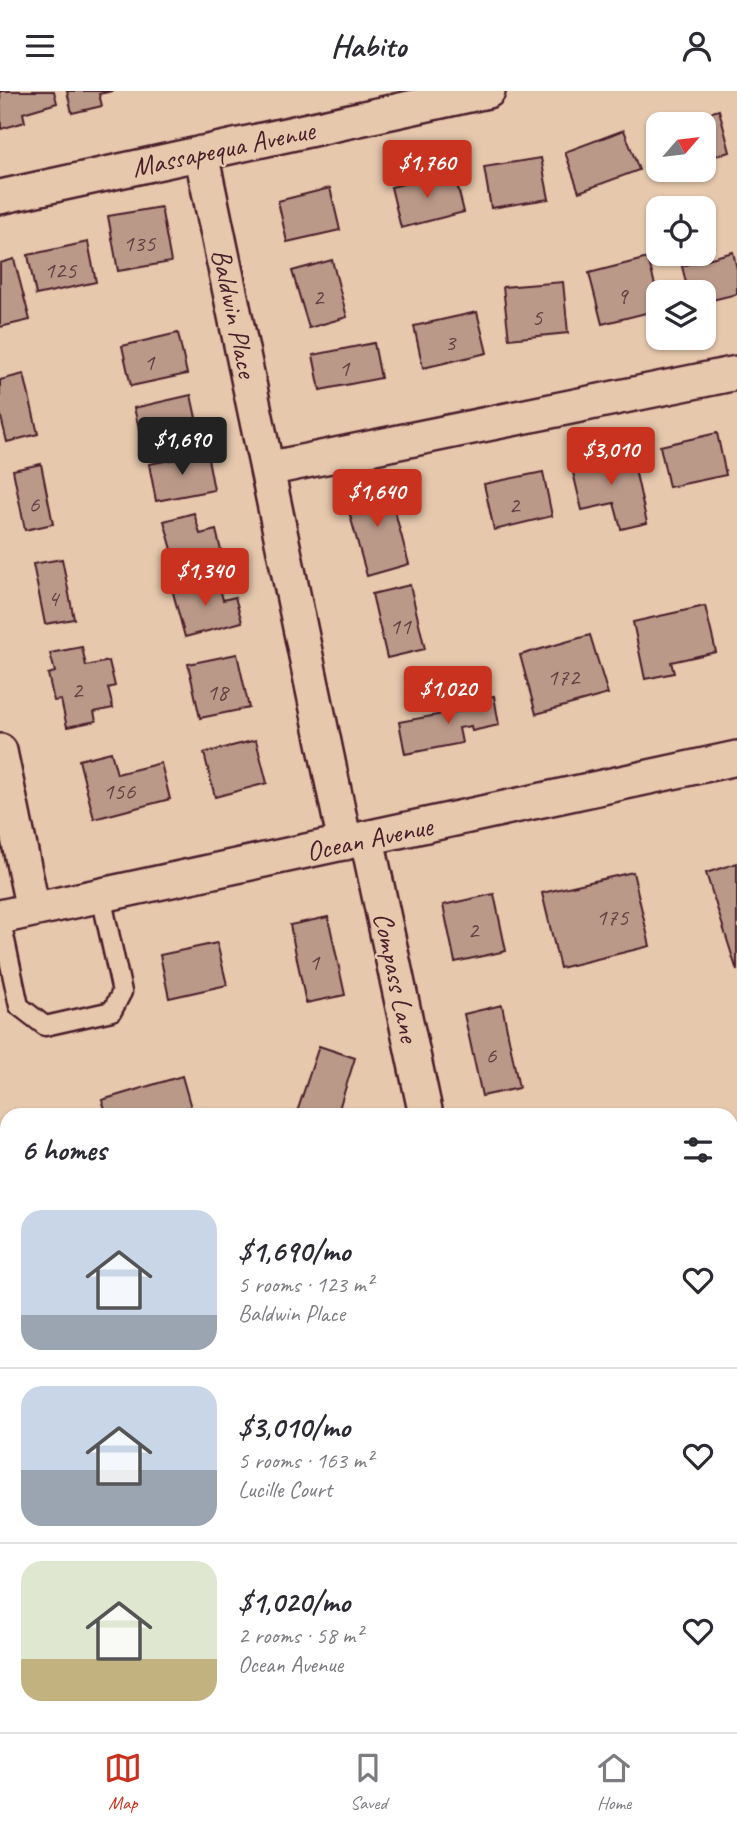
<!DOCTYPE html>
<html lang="en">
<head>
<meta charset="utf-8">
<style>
	body { margin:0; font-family:Caveat,sans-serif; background:#f7f7f7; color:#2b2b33; height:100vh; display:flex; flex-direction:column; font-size:26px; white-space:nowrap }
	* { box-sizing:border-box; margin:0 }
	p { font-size:23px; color:#7c7c81 }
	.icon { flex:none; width:38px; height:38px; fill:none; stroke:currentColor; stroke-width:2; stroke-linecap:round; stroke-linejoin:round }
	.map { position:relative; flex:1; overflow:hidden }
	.side { position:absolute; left:0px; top:1017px; width:738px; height:625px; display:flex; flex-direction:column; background:#fff; border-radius:21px 21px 0 0; box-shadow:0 2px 5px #0004 }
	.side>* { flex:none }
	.needle { width:46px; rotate:62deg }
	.fabs { position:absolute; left:646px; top:21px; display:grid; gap:14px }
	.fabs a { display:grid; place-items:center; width:70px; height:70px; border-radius:14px; background:#fff; box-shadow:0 2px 5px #0004; font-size:35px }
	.price { position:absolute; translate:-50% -60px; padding:0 16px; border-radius:7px; background:#c8321e; color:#fff; font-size:23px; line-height:46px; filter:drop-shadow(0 2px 4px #0008) }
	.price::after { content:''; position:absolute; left:50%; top:42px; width:21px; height:16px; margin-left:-10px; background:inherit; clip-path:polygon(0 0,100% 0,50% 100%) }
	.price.on { background:#222; color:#fff }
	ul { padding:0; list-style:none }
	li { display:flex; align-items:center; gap:21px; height:175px; padding:0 21px }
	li+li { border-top:2px solid #e1e1e2 }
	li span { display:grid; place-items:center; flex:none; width:196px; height:140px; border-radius:21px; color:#555 }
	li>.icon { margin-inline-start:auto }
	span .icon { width:84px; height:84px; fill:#fffc; stroke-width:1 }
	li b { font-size:30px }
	h2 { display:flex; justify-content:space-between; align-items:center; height:84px; padding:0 21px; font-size:30px }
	header { display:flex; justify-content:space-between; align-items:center; height:91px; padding:0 21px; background:#fff; font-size:32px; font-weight:800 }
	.menu { display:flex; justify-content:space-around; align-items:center; height:98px; border-top:2px solid #e1e1e2; background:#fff; font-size:19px; color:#7c7c81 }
	.menu a { display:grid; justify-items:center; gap:4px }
	.menu .on { color:#c8321e }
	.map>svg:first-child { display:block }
</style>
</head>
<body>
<header><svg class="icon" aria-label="menu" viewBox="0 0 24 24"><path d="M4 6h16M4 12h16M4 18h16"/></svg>Habito<svg class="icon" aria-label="person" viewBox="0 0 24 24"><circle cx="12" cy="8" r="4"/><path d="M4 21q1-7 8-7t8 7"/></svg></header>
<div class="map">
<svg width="737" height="1641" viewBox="0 0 737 1641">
	<rect width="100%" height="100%" fill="#e6c8ad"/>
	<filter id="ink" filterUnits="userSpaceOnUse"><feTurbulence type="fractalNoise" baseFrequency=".0143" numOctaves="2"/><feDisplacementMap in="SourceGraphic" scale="14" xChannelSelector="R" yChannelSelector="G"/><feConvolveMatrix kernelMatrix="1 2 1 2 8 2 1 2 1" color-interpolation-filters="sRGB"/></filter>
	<g filter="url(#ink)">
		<path fill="#aa877c" stroke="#845d5c" stroke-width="2" d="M737,1174v84l-5,2v-83z
			M7,1274v89l-7,1v-89z
			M604,1634l69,1 4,6h-84z"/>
		<path fill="#bb9989" stroke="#4a1f2b" stroke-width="2" d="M0,0h54l3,12 -34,10 2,9 -24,7z
			M67,0h46l-14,3 3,12 -30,7z
			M719,19l11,42 -26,7v-35h-34z
			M624,39l15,40 -60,22 -14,-40z
			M541,67l8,41 -58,9 -7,-41z
			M454,81l10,40 -63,16 -10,-41z
			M330,97l10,42 -53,12 -9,-41z
			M161,116l10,55 -53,9 -10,-55z
			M88,151l8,40 -60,13 -8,-40z
			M733,161l4,17v25l-33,8v-10h-16l-6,-26z
			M648,167l10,39v13l-56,14 -13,-51z
			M14,168l16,61 -30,7v-64z
			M332,169l15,57 -38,11 -17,-57z
			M563,191l5,51 -59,6 -6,-52z
			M477,221l10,41 -64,15 -9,-42z
			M178,242l9,41 -56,12 -9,-40z
			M374,252l7,35 -61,12 -7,-35z
			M24,283l14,60 -31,8 -7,-29v-33z
			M191,304l9,41 -56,13 -10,-41z
			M717,342l9,42 -57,12 -9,-41z
			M631,360l16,72 -26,6 -7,-26 -32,7 -11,-46z
			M207,362l7,37 -58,11 -7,-37z
			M41,373l12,60 -28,6 -12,-60z
			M543,381l9,44 -58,14 -10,-46z
			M387,391l22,82 -42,12 -23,-82z
			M194,422l6,21 16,-4 7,29 -45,12 -14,-50z
			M62,468l12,60 -29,5 -12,-60z
			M217,486l6,23 12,-3 7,25 -57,15 -13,-48z
			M410,494l15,64 -38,9 -15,-64z
			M705,515l11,46 -45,10 3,11 -29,6 -12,-57z
			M590,544l18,59 -72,20 -16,-59z
			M82,556l4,19 23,-5 6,25 -7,2 5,20 -19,4 2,9 -29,6 -6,-27 -7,1 -6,-27 7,-2 -5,-19z
			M237,563l12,54 -49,10 -12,-54z
			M494,605l5,29 -27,6 -1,-5 -12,2 3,15 -57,11 -6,-32 71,-13 -2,-9z
			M256,649l11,43 -52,14 -11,-44z
			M111,661l6,22 44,-11 9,36 -76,20 -15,-59z
			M737,772v108l-31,-98z
			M633,781l17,74 -90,22 -18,-75z
			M494,803l12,57 -51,11 -12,-57z
			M328,826l17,78 -39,8 -16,-78z
			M217,852l10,42 -58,13 -9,-43z
			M502,914l17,83 -37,8 -18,-82z
			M319,955l36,12 -18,57h-41z
			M182,985l11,39h-86l-5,-15z
			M737,1626v15h-27l11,-7h11v-5z
			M145,1634h72l4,7h-72z
			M227,1634h66l-11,7h-51z
			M427,1634h39l1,2 -12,5h-25z"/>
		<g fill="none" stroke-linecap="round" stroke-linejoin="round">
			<defs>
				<path id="lane" d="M0,826l19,89 26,20 67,-15 10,-19 -21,-96"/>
				<path id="street" d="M201,62l144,690
					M0,106l488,-106
					M267,378l470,-96
					M0,660l33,159
					M367,748l59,276
					M0,826l737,-159
					M732,1424l5,-2
					M732,1510l5,9
					M0,1589l7,-2
					M0,1619l7,-4
					M356,1634l4,7"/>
			</defs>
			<use href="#lane" stroke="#4a1f2b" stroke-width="23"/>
			<use href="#street" stroke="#4a1f2b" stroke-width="38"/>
			<use href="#lane" stroke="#e6c8ad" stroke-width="18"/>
			<use href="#street" stroke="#e6c8ad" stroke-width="33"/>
		</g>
	</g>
	<g text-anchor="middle" stroke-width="5" stroke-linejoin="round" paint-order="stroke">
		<g font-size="24" fill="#663e42">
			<text x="139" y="160">135</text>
			<text x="60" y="187">125</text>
			<text x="622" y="213">9</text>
			<text x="318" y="214">2</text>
			<text x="537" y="234">5</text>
			<text x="450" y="259">3</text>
			<text x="149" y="279">1</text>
			<text x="344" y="285">1</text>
			<text x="34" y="421">6</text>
			<text x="514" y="422">2</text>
			<text x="53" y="515">4</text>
			<text x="400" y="543">11</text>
			<text x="563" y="594">172</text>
			<text x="77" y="607">2</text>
			<text x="217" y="609">18</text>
			<text x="119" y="708">156</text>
			<text x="612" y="834">175</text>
			<text x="473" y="847">2</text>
			<text x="314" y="879">1</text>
			<text x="491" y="972">6</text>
		</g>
		<g font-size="28" fill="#4a1f2b" stroke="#e6c8ad">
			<text transform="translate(223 57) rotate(-12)" y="10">Massapequa Avenue</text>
			<text transform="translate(235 222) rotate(78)" y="10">Baldwin Place</text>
			<text transform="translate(369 747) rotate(-12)" y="10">Ocean Avenue</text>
			<text transform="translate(397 886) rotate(78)" y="10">Compass Lane</text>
		</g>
	</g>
</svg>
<div class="fabs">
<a><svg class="needle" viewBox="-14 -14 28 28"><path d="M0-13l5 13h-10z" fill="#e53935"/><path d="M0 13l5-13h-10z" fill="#7c7c81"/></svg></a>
<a><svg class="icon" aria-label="locate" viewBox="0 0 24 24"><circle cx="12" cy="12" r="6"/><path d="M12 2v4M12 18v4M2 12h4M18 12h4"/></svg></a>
<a><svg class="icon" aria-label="layers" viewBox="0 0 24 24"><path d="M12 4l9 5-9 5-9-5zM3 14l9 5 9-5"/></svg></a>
</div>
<b class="price" style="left:427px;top:109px">$1,760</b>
<b class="price on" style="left:182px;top:386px">$1,690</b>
<b class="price" style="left:611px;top:396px">$3,010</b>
<b class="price" style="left:377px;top:438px">$1,640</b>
<b class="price" style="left:205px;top:517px">$1,340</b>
<b class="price" style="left:448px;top:635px">$1,020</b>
<section class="side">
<h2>6 homes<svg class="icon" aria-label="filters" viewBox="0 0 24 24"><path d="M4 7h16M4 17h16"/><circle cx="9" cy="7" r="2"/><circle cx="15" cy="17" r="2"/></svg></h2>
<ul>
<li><span style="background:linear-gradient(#c9d6e8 75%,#9aa5b1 0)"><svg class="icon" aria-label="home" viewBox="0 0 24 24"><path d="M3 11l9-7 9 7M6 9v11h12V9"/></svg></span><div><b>$1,690/mo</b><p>5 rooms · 123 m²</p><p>Baldwin Place</p></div><svg class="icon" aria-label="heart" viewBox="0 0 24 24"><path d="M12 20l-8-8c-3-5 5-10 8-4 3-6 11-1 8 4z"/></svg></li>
<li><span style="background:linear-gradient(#c9d6e8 60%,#9aa5b1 0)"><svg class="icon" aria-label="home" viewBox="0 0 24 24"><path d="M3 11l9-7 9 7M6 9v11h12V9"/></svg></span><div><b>$3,010/mo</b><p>5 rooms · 163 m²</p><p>Lucille Court</p></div><svg class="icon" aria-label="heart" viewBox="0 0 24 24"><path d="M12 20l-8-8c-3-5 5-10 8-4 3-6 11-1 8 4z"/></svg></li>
<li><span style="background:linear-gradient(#dfe7d0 70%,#c2b280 0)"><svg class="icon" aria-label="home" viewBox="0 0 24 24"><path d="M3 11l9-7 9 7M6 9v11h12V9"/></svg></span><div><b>$1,020/mo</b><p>2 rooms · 58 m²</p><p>Ocean Avenue</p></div><svg class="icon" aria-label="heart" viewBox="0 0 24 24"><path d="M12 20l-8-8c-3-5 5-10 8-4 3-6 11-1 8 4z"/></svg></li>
</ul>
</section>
</div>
<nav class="menu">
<a class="on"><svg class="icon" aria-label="map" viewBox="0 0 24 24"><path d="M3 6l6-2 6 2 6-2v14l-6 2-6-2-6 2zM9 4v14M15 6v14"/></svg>Map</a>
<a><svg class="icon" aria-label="saved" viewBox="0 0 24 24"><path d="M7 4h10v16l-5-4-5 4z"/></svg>Saved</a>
<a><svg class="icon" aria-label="home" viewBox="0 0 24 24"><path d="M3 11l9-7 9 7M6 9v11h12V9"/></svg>Home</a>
</nav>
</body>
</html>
